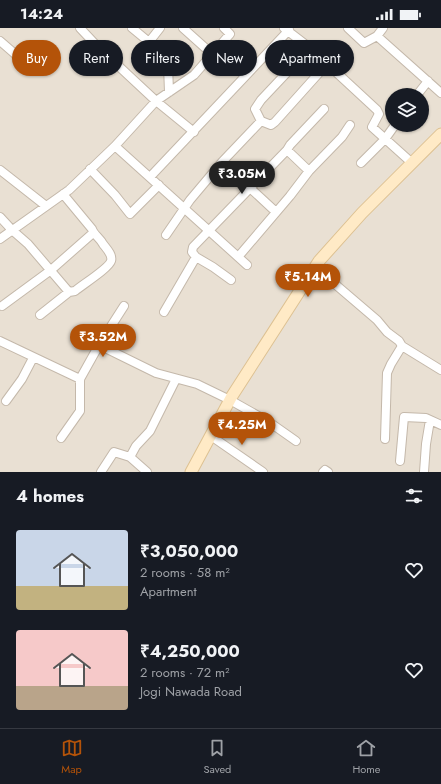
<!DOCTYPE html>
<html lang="en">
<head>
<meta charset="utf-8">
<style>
	body { margin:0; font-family:Jost,sans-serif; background:#20242c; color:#f1f3f6; height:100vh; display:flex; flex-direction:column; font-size:15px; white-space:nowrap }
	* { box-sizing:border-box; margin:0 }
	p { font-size:13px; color:#9ea1a6 }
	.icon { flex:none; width:22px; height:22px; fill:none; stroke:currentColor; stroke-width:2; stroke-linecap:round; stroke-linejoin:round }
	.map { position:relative; height:444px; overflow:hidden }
	.drawer { display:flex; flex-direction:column; background:#171b24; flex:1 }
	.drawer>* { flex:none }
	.guide { position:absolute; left:12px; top:12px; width:417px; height:36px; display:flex; gap:8px }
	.buttons { position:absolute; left:385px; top:60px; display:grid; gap:8px }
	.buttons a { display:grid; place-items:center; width:44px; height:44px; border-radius:50%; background:#171b24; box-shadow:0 1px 3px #0004; font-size:20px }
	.price { position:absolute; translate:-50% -34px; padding:0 9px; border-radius:14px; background:#b45309; color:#fff; font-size:13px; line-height:26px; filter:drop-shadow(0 1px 2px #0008) }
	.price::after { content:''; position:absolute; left:50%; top:24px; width:12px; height:9px; margin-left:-6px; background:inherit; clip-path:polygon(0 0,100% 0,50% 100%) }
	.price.current { background:#222; color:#fff }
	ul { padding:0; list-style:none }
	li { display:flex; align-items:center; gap:12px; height:100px; padding:0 16px }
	li span { display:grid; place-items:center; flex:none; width:112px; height:80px; border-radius:4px; color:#555 }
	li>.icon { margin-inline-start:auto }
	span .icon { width:48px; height:48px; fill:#fffc; stroke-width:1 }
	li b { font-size:17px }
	h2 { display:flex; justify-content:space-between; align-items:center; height:48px; padding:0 16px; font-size:17px }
	.pill { padding:0 14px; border-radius:18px; background:#171b24; box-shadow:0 1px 3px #0004; font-size:14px; line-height:36px }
	.pill.current { background:#b45309; color:#fff }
	.status { display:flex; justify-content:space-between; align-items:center; height:28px; padding:0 20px; background:#171b24; direction:ltr }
	.status svg { height:11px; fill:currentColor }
	.tab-bar { display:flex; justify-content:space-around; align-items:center; height:56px; border-top:1px solid #363941; background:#171b24; font-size:11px; color:#9ea1a6 }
	.tab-bar a { display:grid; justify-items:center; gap:2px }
	.tab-bar .current { color:#b45309 }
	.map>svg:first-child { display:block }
</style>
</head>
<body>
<div class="status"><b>14:24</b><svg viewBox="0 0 49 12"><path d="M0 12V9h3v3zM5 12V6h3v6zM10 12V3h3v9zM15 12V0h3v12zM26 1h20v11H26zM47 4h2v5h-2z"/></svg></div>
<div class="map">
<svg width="441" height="444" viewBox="0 0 441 444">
	<rect width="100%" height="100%" fill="#f5eee6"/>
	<path fill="#e9e0d3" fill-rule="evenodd" d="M0,0h441v444h-441zM392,67h30v30h-30z"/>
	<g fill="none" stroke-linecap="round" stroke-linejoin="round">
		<defs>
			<path id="street" d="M80,0l16,17 60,56 38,31
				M132,0l17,14 19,23 1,27
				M183,0l29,26
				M284,0l26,20 67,62 2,4 -7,13 40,36
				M348,0l16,15 13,-7 6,-8
				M377,8l64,57
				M0,13l15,13
				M149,14l11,-14
				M310,20l-49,52 -6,9 6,12 10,4 4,-3 52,-58
				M417,67l11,-14
				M115,118l132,119
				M287,122l22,21
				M222,134l54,50
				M361,135l24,-24 10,-14
				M90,141l25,26 15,19 29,-29
				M0,142l46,36
				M150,149l139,-147
				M0,189l12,13 16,14 41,48
				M166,207l24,-35 32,-38 39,-41
				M0,211l69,-49 46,-44 41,-45 38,-26 36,-41 -6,-6
				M238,229l52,-61 19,-25 33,-34 8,-12
				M315,239l62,53 10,12 12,9 3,5 39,24
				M231,252l-18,-13 -17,-10 -4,-5 1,-5 94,-97 3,-5 34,-36
				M2,278l49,-36 42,-37
				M164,284l32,-55
				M40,287l29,-23 6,-1c7,-6 34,-23 36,-30 2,-6 -5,-13 -8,-17 -3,-6 -9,-9 -11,-15l-29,-35
				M0,313l80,38 19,-34 57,28 41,11 33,16 39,22 27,19
				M99,317l25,-39
				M6,373l16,-22 11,-21
				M211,408l52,36
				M61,410l19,-27v-32
				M385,411l2,-66 4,-9 11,-18
				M130,429l6,-11 14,-15 26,-52
				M400,433l4,-44 22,1 15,7
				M101,444l13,-20 16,5 17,15
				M323,444l2,-2 3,2
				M424,444l2,-28 4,-24"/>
			<path id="secondary" d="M191,444l41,-76 87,-135 43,-48 79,-79"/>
		</defs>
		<use href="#street" stroke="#c4b8aa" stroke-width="10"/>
		<use href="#secondary" stroke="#ddc192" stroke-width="13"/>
		<use href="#street" stroke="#fff" stroke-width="8"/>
		<use href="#secondary" stroke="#ffeac6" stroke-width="11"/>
	</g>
</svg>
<div class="buttons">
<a><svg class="icon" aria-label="layers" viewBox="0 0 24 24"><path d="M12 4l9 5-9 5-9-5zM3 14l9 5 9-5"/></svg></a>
</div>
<b class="price current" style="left:242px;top:167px">₹3.05M</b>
<b class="price" style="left:308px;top:270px">₹5.14M</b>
<b class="price" style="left:103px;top:330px">₹3.52M</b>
<b class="price" style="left:242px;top:418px">₹4.25M</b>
<div class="guide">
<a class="pill current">Buy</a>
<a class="pill">Rent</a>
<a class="pill">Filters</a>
<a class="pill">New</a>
<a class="pill">Apartment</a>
</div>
</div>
<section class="drawer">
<h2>4 homes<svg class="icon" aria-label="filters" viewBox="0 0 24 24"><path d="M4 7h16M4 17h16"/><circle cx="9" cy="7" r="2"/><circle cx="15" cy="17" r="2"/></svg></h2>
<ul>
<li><span style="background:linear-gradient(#c9d6e8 70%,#c2b280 0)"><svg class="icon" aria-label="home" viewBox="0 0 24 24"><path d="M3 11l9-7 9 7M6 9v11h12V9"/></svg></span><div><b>₹3,050,000</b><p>2 rooms · 58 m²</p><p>Apartment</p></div><svg class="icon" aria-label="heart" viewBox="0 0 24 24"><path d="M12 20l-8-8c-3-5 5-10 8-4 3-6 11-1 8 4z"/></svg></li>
<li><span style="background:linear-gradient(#f6c9c9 70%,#b9a48a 0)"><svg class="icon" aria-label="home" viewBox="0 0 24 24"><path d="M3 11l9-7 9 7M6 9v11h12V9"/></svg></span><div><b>₹4,250,000</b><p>2 rooms · 72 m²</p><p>Jogi Nawada Road</p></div><svg class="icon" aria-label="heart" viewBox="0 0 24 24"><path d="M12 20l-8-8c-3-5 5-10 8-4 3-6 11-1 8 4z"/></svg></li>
</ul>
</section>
<nav class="tab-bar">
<a class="current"><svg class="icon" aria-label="map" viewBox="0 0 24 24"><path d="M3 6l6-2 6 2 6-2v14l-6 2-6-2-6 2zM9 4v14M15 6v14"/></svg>Map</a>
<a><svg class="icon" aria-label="saved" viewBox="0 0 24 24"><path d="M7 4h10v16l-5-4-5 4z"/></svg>Saved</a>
<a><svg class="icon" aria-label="home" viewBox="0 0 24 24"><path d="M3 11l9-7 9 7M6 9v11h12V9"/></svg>Home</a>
</nav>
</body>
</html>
